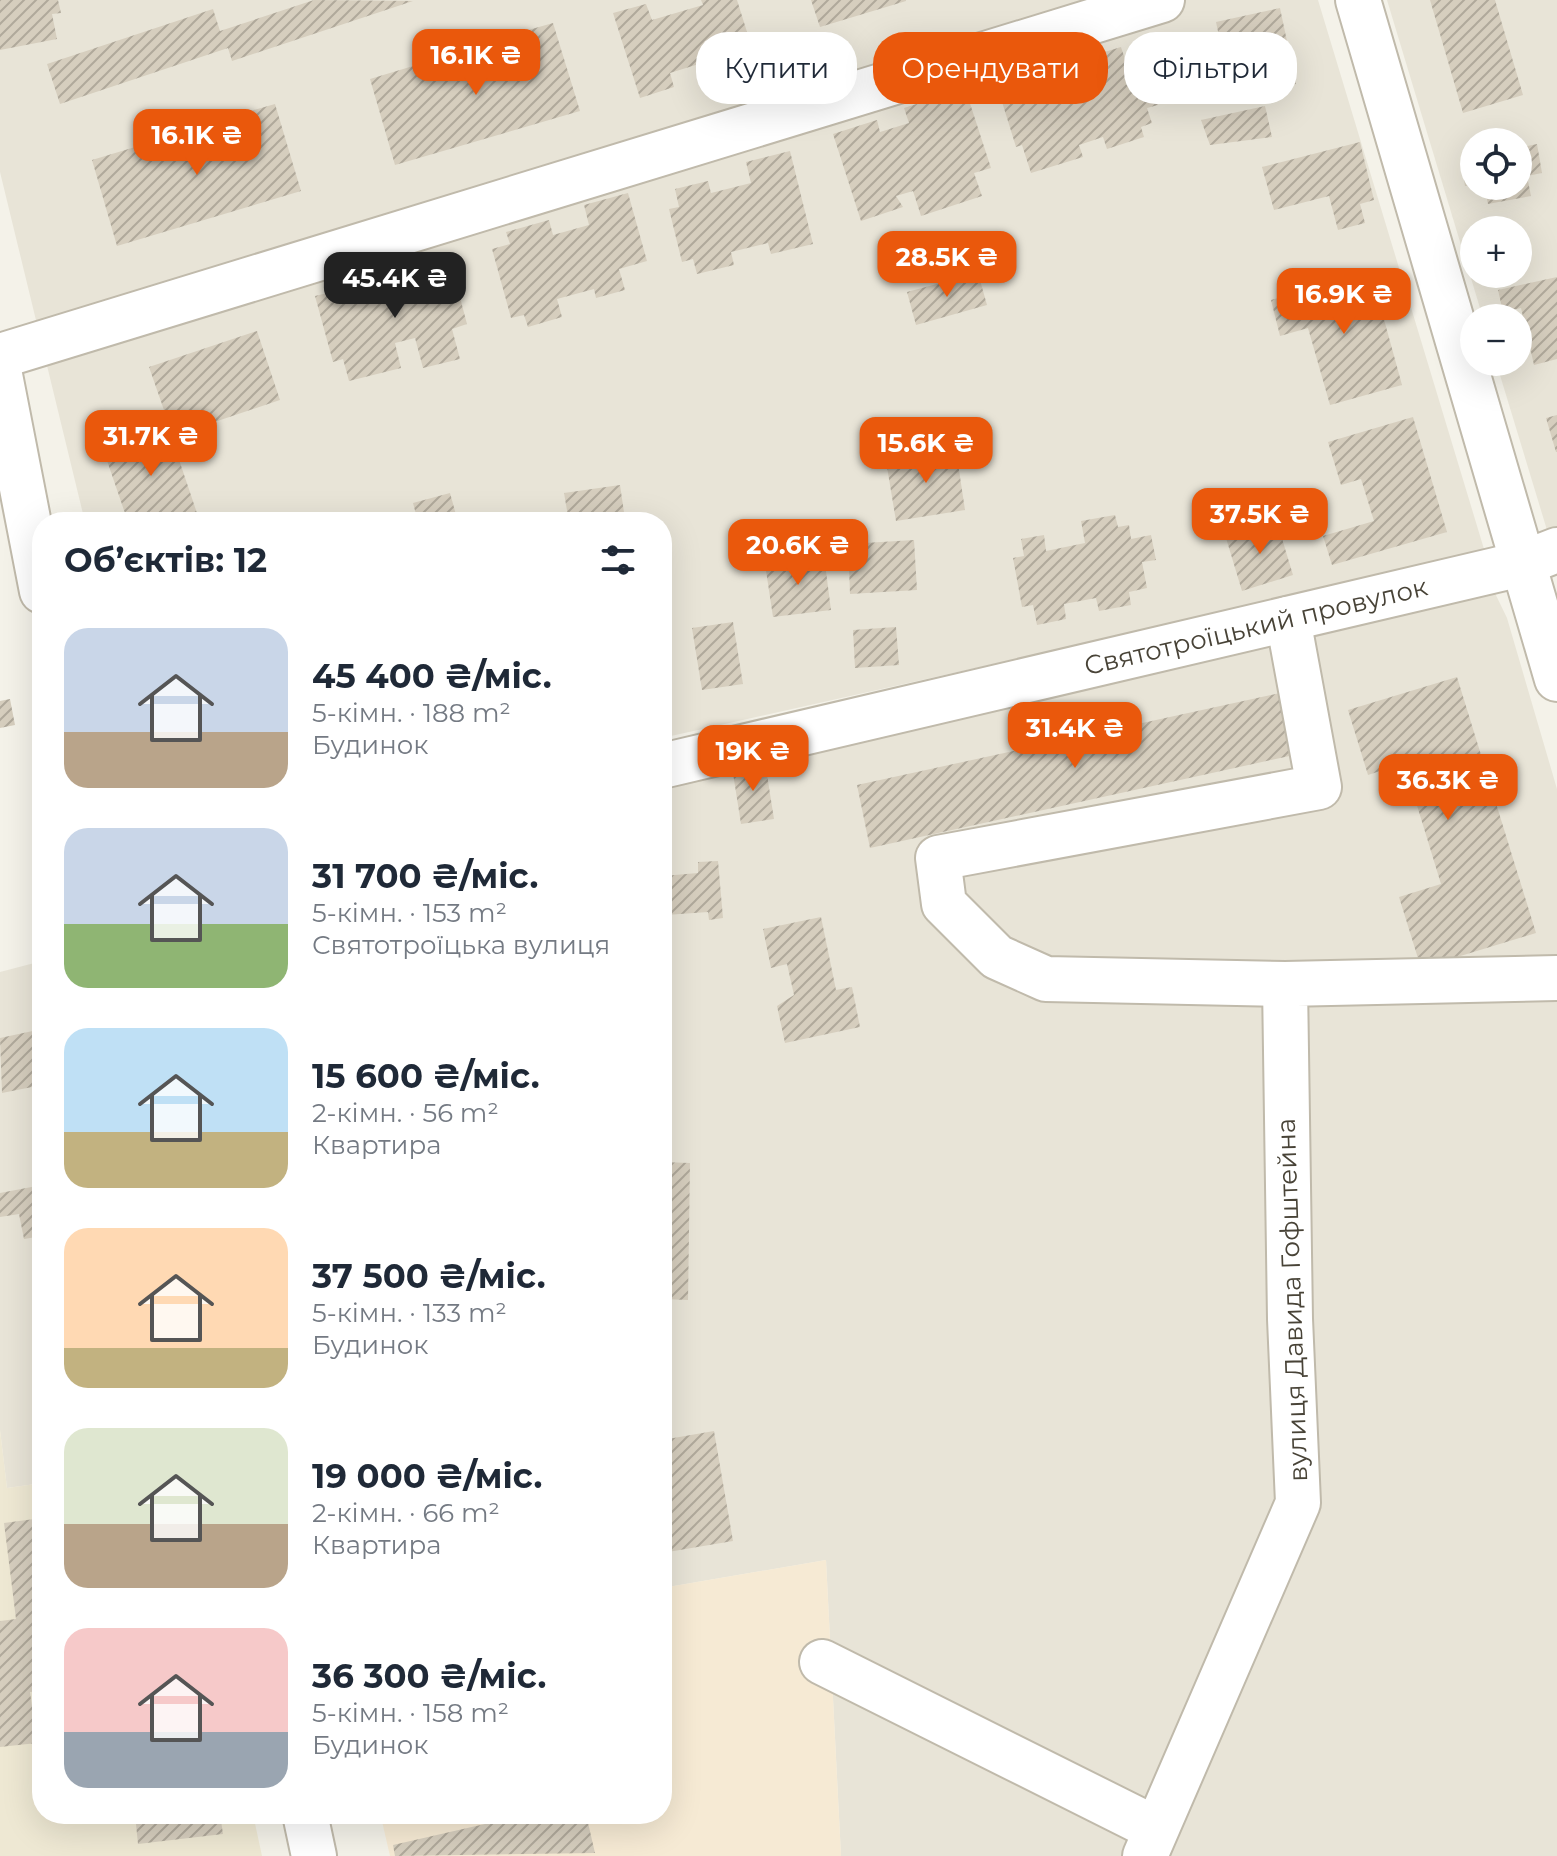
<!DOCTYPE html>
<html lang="uk">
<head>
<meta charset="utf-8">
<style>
	body { margin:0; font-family:Montserrat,sans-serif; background:#f2f2f3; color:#1f2937; height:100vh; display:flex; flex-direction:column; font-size:30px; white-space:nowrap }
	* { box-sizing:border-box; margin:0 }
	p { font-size:26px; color:#747a83 }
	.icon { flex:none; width:44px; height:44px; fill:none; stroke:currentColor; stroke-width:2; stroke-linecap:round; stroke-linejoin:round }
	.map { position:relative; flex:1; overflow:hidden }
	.drawer { position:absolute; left:32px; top:512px; width:640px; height:1312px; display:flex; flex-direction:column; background:#fff; border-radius:32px; box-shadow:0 8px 32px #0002 }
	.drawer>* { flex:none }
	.guide { position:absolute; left:696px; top:32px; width:740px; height:72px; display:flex; gap:16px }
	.fabs { position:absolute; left:1460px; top:128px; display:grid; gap:16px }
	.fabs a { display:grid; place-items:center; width:72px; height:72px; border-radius:50%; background:#fff; box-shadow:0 8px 32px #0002; font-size:40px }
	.price { position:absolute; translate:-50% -68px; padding:0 18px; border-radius:16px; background:#ea580c; color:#fff; font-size:26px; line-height:52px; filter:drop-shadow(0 2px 4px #0008) }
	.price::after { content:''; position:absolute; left:50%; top:48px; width:24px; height:18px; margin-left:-12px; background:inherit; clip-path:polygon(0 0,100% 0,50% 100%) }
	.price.active { background:#222; color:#fff }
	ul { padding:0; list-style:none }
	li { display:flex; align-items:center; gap:24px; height:200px; padding:0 32px }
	li span { display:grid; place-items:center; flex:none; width:224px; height:160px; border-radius:24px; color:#555 }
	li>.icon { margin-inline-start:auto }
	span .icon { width:96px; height:96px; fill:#fffc; stroke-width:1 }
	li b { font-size:34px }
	h2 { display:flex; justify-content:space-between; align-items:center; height:96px; padding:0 32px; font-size:34px }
	.chip { padding:0 28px; border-radius:32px; background:#fff; box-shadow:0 8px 32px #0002; font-size:28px; line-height:72px }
	.chip.active { background:#ea580c; color:#fff }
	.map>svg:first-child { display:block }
</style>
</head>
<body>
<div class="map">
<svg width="1557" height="1856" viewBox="0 0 1557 1856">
	<defs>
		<pattern id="building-hatch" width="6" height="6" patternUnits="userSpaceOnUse" patternTransform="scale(2)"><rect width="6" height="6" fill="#d6cebe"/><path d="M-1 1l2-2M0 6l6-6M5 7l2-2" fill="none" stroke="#b0a99b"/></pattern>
	</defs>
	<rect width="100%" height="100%" fill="#f4f2e9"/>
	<path fill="#e8e4d7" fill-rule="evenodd" d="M0,0h1318l166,549 -285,69 -537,120v-216h-577l-85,-350z
		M1387,0h170v563l-61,-201h22v-44h-35zM1474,142h44v44h-44zM1474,230h44v44h-44z
		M1492,587l15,31 50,171v1067h-716l-15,-296 -164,28v-813z
		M42,961v522l-35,5 -7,-58v-458z"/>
	<path fill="#f6ead4" d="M826,1560l15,296h-451l-9,-39 16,-3h265v-226z"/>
	<path fill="#eee8d3" d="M0,1430l7,58 35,-5v331h211l9,42h-262z"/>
	<path fill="url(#building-hatch)" d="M0,0h58l3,13 -9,1 5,25 -57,11z
		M314,0l99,1 -181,60 -4,-13 -168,56 -13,-40 166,-55 7,22z
		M701,0h36l21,67 -50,16 -6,-20 -32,10 4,14 -34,11 -27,-85 33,-9 6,16 51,-15z
		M811,0h95v1l-86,26z
		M1430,0h65l28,95 -60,18z
		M1280,8l16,76 -64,14 -16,-76z
		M553,23l27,88 -185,54 -25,-86 63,-19 7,17 55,-17 -6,-19z
		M1121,47l8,24 16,-5 13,39 -11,3 5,15 -11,4 3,10 -37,12 -4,-12 -24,8 4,12 -52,16 -9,-28 -6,2 -18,-58 54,-18 8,24 34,-11 -9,-26z
		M965,88l26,80 -17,5 8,23 -61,20 -8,-25 -17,5 7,11 -42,14 -28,-87 44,-14 3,12 29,-9 -5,-15z
		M275,104l26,87 -184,55 -25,-86 63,-19 7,17 55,-17 -6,-19z
		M1265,106l7,31 -62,8 -9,-25z
		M1360,142l14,58 -14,4 5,19 -27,7 -9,-34 -55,14 -12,-43z
		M1537,144l5,29 -15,3 4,20 -43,8 -4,-18h34v-38z
		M790,151l23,93 -42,10 -3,-11 -37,9 3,13 -37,9 -4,-15 -11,3 -13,-53 10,-2 -4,-18 33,-8 3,12 40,-10 -5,-21z
		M1474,159v26l-9,1 -4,-25z
		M628,193l19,68 -28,8 6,21 -29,8 -2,-9 -37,10 5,18 -34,10 -4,-12 -13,3 -19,-69 18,-5 -4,-12 43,-12 4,15 36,-10 -5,-20z
		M448,252l19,72 -15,5 8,30 -37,9 -8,-30 -20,5 6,25 -52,13 -6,-22 -10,3 -18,-66 45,-11 3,14 46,-12 -6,-23z
		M1371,272l31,113 -72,20 -22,-77 -28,8 -9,-36z
		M978,273l9,32 -71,20 -9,-33z
		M1557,277v82l-23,6 -13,-57 -18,4 -5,-22z
		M257,331l23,69 -107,36 -24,-69z
		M1557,415v37h-1l-10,-34z
		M1413,417l34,115 -115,33 -9,-29 51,-15 -13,-42 -20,6 -13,-43z
		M167,424l33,98h-72l-26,-76z
		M956,450l9,60 -69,11 -10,-60z
		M620,485l5,34 -56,3 -5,-29z
		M450,493l8,29h-40l-5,-19z
		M1115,515l3,12 11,-2 2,14 20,-4 5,25 -14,2 5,26 -18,4 2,13 -32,6 -3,-13 -32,6 2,15 -29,6 -4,-20 -11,2 -9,-49 11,-2 -3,-17 23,-4 2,16 39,-8 -4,-22z
		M1277,522l16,53 -51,16 -16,-53z
		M914,540l3,50 -67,4 -2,-50z
		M824,556l7,54 -58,7 -8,-53z
		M733,622l10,62 -41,6 -10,-62z
		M896,627l3,38 -44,3 -2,-38z
		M1457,677l79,256 -115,35 -22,-71 42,-13 -37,-121 -36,12 -20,-65z
		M1280,693l14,62 -424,93 -13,-63z
		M10,699l5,26 -15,3v-27z
		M765,762l9,57 -33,5 -9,-57z
		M718,861l5,57 -14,2 -1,-8 -42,3 -3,-39 35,-3v-11z
		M821,917l15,73 16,-3 8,40 -75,16 -8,-37 17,-11 -7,-31 -16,4 -8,-39z
		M42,1029v56l-40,8 -2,-55z
		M662,1162l28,1 -2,137 -26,-1z
		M42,1185v51l-18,3 -5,-25 -19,3v-24z
		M714,1431l19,110 -71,12v-113z
		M42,1518v173l-12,1 7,51 -37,4v-126l16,-2 -12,-96z
		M135,1814h85l3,20 -85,10z
		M529,1814h57l9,39 -200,3 -2,-11z"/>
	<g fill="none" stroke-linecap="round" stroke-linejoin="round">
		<defs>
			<g id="minor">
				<path d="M1358,0l199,679"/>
				<path d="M0,356l1162,-356"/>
				<path d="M0,375l42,216"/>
				<path id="s1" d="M662,766l859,-202 36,-14"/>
				<path d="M1285,984l-239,-5 -49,-22 -53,-53 -6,-46 381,-71 -31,-168"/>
				<path d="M822,1662l334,167"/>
				<path d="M305,1814l9,42"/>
				<path d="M1145,1856l153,-353 -8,-184 -5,-335 272,-6"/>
			</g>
		</defs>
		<use href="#minor" stroke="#c0baab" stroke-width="48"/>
		<use href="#minor" stroke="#fff" stroke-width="44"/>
	</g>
	<g text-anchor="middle" stroke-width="6" stroke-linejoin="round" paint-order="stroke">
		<g font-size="26" fill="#484337" stroke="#fff">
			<text dy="9" stroke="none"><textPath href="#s1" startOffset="610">Святотроїцький провулок</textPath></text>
			<text transform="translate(1292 1300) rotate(-92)" y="9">вулиця Давида Гофштейна</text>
		</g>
	</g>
</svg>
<div class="fabs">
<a><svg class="icon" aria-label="locate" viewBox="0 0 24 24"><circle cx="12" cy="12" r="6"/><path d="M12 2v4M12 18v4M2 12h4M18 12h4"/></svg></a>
<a>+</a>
<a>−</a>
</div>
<b class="price" style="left:476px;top:97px">16.1K ₴</b>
<b class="price" style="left:197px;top:177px">16.1K ₴</b>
<b class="price" style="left:947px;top:299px">28.5K ₴</b>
<b class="price active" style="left:395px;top:320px">45.4K ₴</b>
<b class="price" style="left:1344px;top:336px">16.9K ₴</b>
<b class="price" style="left:151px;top:478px">31.7K ₴</b>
<b class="price" style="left:926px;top:485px">15.6K ₴</b>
<b class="price" style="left:1260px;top:556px">37.5K ₴</b>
<b class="price" style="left:798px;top:587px">20.6K ₴</b>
<b class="price" style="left:1075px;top:770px">31.4K ₴</b>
<b class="price" style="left:753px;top:793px">19K ₴</b>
<b class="price" style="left:1448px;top:822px">36.3K ₴</b>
<div class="guide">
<a class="chip">Купити</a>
<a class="chip active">Орендувати</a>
<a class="chip">Фільтри</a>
</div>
<section class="drawer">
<h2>Об’єктів: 12<svg class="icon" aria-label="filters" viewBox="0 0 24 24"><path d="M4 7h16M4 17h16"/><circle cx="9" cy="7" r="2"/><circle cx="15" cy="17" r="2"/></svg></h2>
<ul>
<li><span style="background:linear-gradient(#c9d6e8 65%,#b9a48a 0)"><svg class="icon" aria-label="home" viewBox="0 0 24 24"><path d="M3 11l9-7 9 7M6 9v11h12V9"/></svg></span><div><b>45 400 ₴/міс.</b><p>5-кімн. · 188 m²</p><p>Будинок</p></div></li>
<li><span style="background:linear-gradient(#c9d6e8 60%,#8fb573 0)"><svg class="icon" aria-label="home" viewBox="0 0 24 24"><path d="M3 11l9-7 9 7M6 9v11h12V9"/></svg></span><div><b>31 700 ₴/міс.</b><p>5-кімн. · 153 m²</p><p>Святотроїцька вулиця</p></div></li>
<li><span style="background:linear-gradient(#bfe0f5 65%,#c2b280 0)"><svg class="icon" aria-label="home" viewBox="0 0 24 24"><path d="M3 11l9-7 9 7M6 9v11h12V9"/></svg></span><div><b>15 600 ₴/міс.</b><p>2-кімн. · 56 m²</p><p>Квартира</p></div></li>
<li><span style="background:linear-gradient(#ffd9b3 75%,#c2b280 0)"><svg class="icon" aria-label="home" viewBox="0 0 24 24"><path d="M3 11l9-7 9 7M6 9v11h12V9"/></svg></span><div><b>37 500 ₴/міс.</b><p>5-кімн. · 133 m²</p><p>Будинок</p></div></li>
<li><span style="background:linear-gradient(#dfe7d0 60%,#b9a48a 0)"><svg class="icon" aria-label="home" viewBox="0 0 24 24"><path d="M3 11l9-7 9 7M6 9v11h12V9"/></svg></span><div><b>19 000 ₴/міс.</b><p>2-кімн. · 66 m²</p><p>Квартира</p></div></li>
<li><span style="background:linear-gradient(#f6c9c9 65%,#9aa5b1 0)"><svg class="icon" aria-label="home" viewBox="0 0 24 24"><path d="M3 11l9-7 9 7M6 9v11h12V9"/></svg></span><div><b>36 300 ₴/міс.</b><p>5-кімн. · 158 m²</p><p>Будинок</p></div></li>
</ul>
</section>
</div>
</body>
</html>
